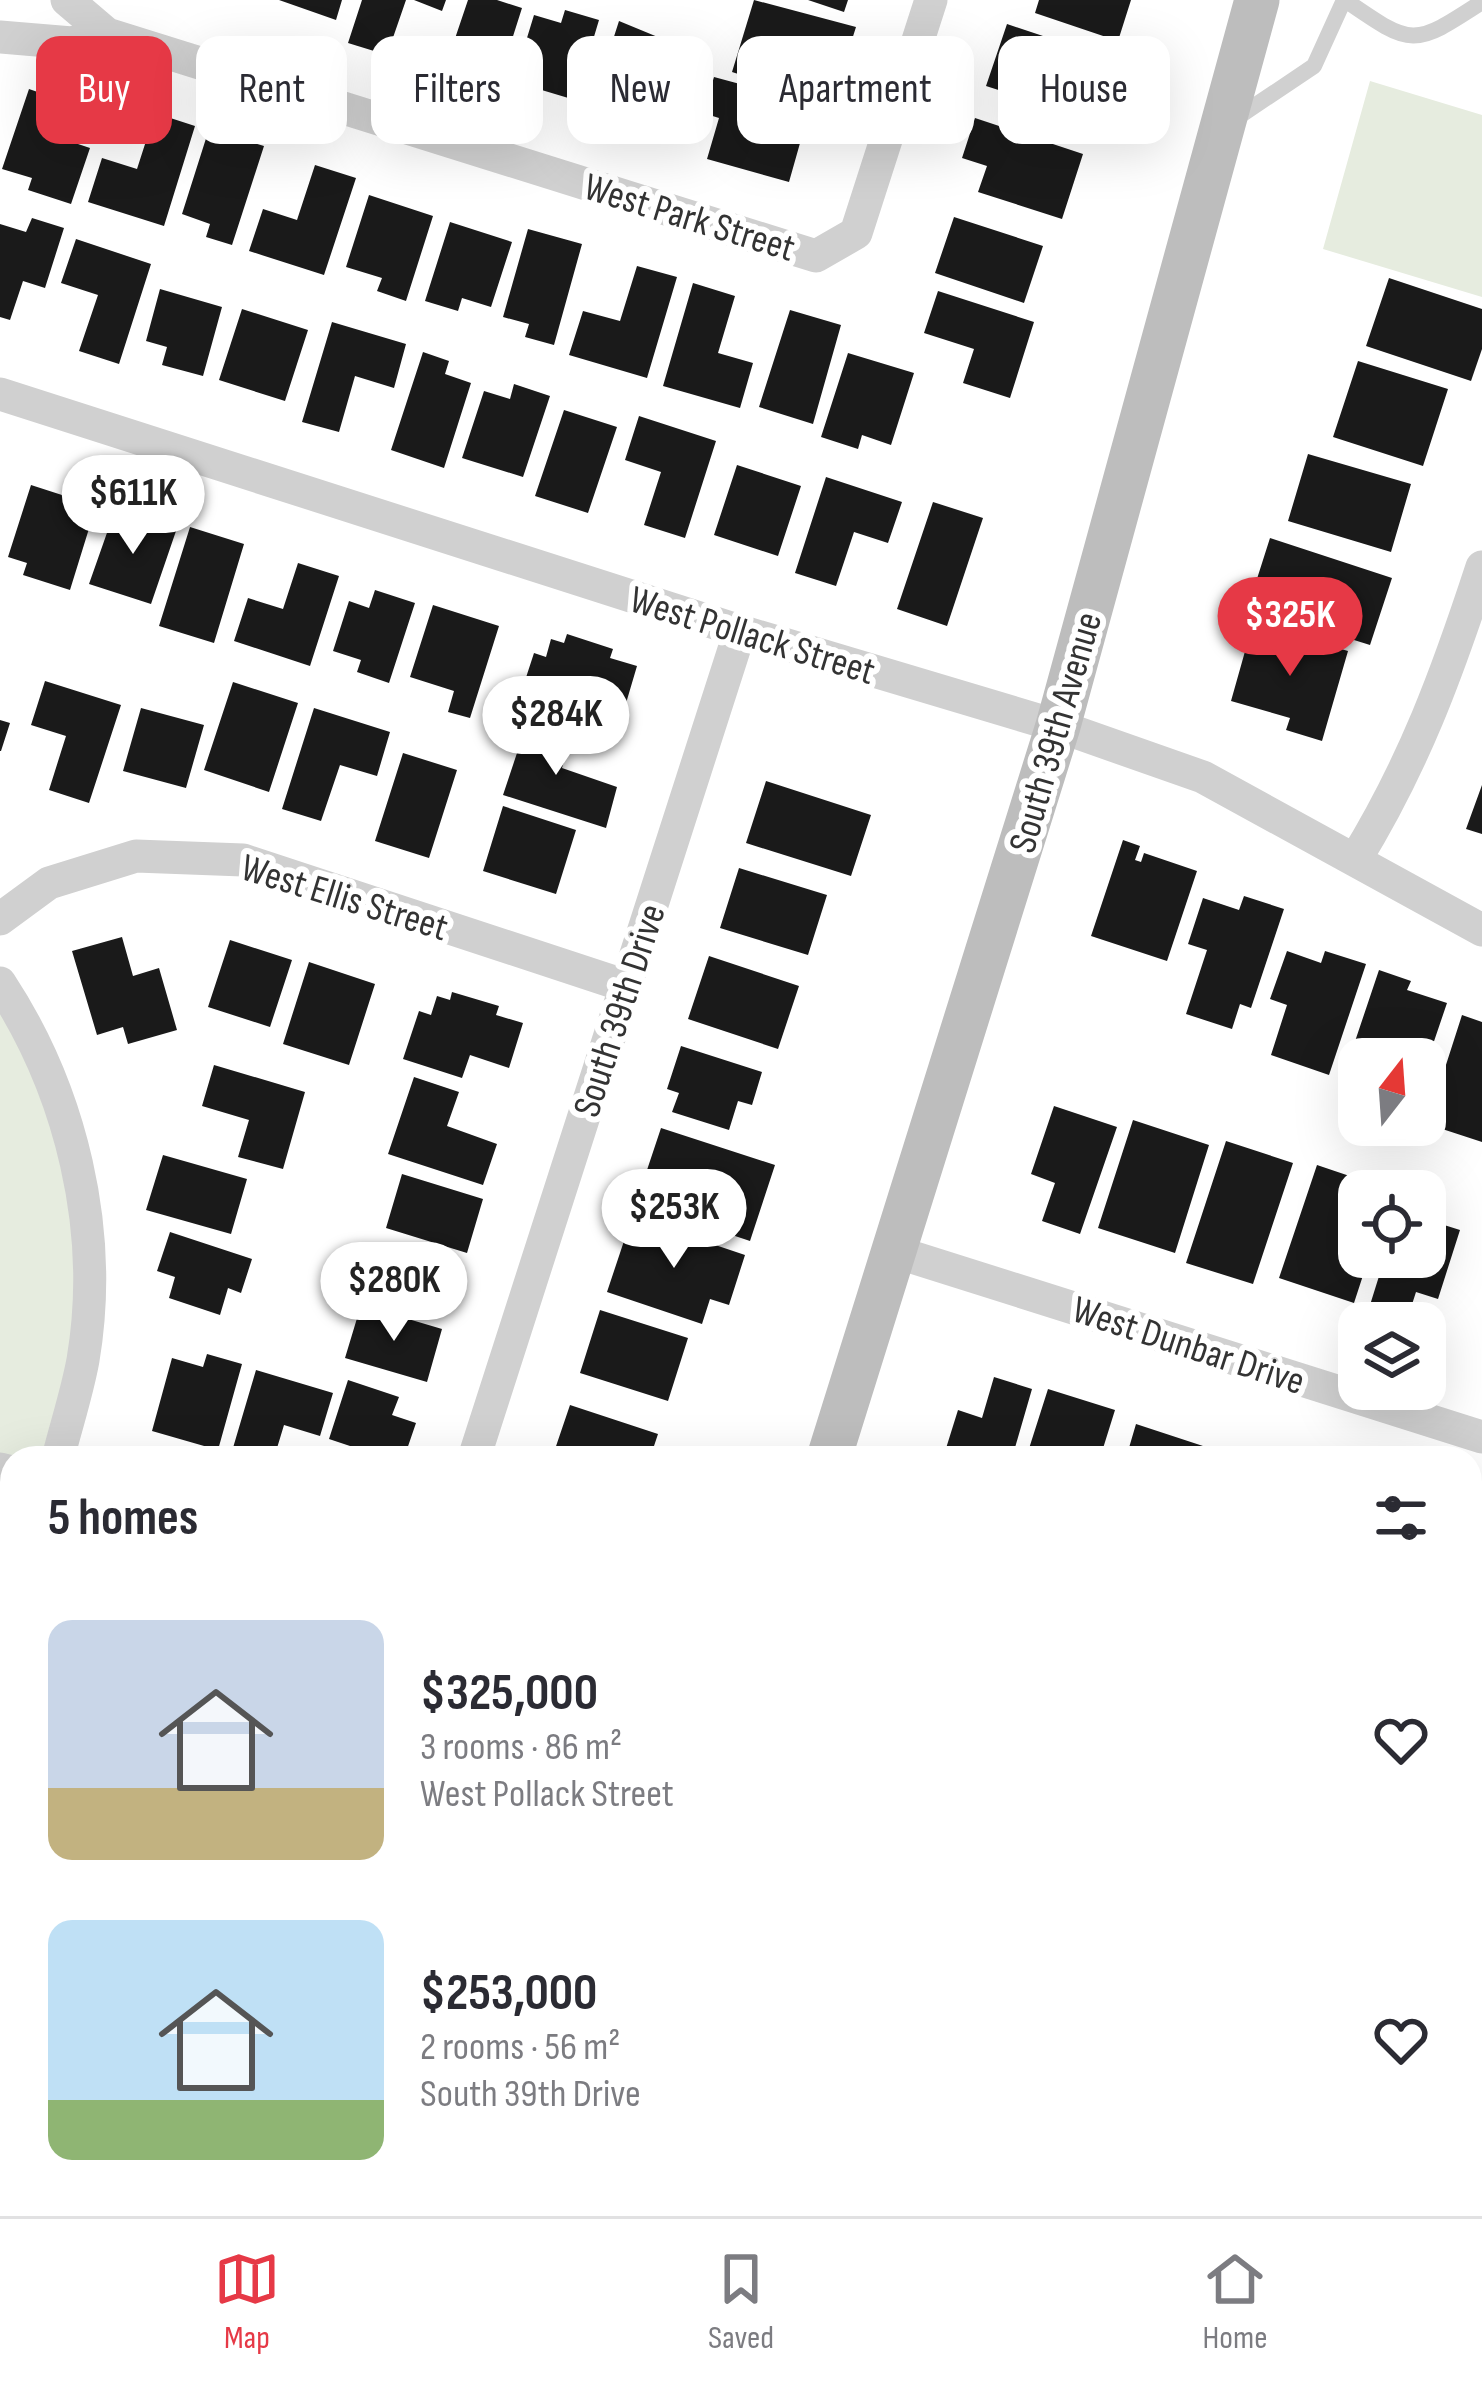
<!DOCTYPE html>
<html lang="en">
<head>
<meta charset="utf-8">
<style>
	body { margin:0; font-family:"Sofia Sans Condensed",sans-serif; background:#f2f2f3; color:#2b2b33; height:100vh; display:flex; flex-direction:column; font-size:45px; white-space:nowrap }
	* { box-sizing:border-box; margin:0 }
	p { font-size:39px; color:#7c7c81 }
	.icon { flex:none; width:66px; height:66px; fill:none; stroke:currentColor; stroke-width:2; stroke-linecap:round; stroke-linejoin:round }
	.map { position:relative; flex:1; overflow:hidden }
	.details { position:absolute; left:0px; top:1446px; width:1482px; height:771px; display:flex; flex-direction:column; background:#fff; border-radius:36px 36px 0 0; box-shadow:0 12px 48px #0002 }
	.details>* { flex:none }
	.hud { position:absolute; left:36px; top:36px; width:1410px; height:108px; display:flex; gap:24px }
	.needle { width:78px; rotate:17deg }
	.fabs { position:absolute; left:1338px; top:1038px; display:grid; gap:24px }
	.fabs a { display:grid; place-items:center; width:108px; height:108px; border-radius:24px; background:#fff; box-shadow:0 12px 48px #0002; font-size:60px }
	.price { position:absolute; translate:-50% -102px; padding:0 27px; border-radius:42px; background:#fff; color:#222; font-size:39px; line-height:78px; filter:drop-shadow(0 3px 6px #0008) }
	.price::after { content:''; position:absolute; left:50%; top:72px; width:36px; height:27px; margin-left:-18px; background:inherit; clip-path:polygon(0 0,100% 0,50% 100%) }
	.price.on { background:#e63946; color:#fff }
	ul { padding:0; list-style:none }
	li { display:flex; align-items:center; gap:36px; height:300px; padding:0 48px }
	li span { display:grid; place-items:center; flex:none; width:336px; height:240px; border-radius:24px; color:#555 }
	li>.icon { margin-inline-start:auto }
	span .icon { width:144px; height:144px; fill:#fffc; stroke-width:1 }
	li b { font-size:51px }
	h2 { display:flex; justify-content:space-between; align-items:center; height:144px; padding:0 48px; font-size:51px }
	.pill { padding:0 42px; border-radius:24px; background:#fff; box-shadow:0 12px 48px #0002; font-size:42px; line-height:108px }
	.pill.on { background:#e63946; color:#fff }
	.tabs { display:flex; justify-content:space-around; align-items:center; height:168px; border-top:3px solid #e1e1e2; background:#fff; font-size:33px; color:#7c7c81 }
	.tabs a { display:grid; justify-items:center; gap:6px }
	.tabs .on { color:#e63946 }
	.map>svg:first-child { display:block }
</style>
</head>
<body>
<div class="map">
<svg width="1482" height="2216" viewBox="0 0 1482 2216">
	<rect width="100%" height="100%" fill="#fff"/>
	<path fill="#e6ecdf" d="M1370,81l112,34v182l-159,-48z
		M0,983l29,43 59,222 -30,210h-46l-12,11z
		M330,2205h222l37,11h-262z"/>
	<path fill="#1a1a1a" d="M279,0h63l-6,20z
		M362,0h44l-19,55 -39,-12z
		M414,0h32l-4,11z
		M468,0h29l25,8 -27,85 -53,-16z
		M754,0l102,27 -13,41 -56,-18 -11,36 -44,-14z
		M808,0h40l-4,12z
		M1039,0h92l-13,41 -83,-28z
		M565,10l34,10 -24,80 -40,-12 5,-17 -21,-7 15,-49 27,8z
		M619,21l63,26 -26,79 -64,-21z
		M1007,24l99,33 -20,61 -100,-32z
		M714,77l59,16 -7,25 38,11 -15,53 -82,-23 12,-41 -16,-5z
		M29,89l49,17 -12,34 24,8 -19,56 -43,-14 4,-12 -30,-9z
		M155,113l40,13 -31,100 -76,-24 14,-44 35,11z
		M975,118l108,36 -21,65 -84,-27 9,-26 -25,-8z
		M209,129l55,17 -32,99 -26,-8 4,-13 -28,-10z
		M315,165l41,13 -32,97 -75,-24 14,-42 34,11z
		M369,195l64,21 -27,85 -29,-10 5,-13 -36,-11z
		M954,217l89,29 -19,57 -89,-30z
		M32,218l32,10 -19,60 -22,-7 -13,39 -10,-3v-93l26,8z
		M450,222l62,20 -21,65 -29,-9 -4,13 -33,-10z
		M528,229l54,15 -28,101 -29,-8 4,-13 -26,-7z
		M76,239l75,25 -32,100 -40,-13 19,-56 -37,-12z
		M637,266l40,11 -30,101 -78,-23 14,-44 37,10z
		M1389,278l93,31v40l-11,32 -105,-35z
		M693,283l42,13 -17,57 35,10 -13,45 -77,-22z
		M160,289l62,18 -19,69 -41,-11 5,-18 -21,-6z
		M938,291l96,31 -24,76 -47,-15 11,-34 -50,-16z
		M242,309l66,21 -23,71 -66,-21z
		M790,310l51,15 -28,99 -54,-17z
		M332,322l74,22 -12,44 -39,-12 -16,56 -37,-10z
		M423,352l26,9 -4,13 26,9 -27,85 -53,-18z
		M848,353l66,20 -23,72 -29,-10 -4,14 -37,-12z
		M1358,361l90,28 -25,77 -90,-29z
		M514,384l36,12 -27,81 -61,-19 22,-67 26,8z
		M564,410l53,17 -29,86 -53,-17z
		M639,416l77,25 -31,97 -41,-13 17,-53 -36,-12z
		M1308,454l103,30 -20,68 -103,-31z
		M737,465l64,21 -23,70 -64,-21z
		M826,477l76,25 -14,41 -34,-11 -18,54 -41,-13z
		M31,485l65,21 -26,84 -47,-15 4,-12 -19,-6z
		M933,502l50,16 -36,108 -50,-17z
		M115,510l61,21 -25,73 -62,-20z
		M190,527l54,17 -30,99 -55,-17z
		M1270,538l122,40 -22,67 -122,-38z
		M298,563l41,13 -29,90 -76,-25 14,-43 35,11z
		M375,590l40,13 -26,80 -32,-11 4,-12 -28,-9 16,-50 20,7z
		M433,605l66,21 -29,92 -22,-6 6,-21 -44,-14z
		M1253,623l95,28 -26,90 -36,-11 4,-12 -59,-17z
		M567,634l46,15 -3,9 27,8 -13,44 -42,-12 -7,23 -57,-19 16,-49 12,4 5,-18 13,4z
		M45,681l76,24 -32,98 -40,-13 17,-54 -35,-11z
		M233,682l65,21 -29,89 -65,-22z
		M141,708l63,17 -18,63 -63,-17z
		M314,708l76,24 -13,44 -37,-11 -19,56 -39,-12z
		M0,720l10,3 -9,28h-1z
		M528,720l44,14 -10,34 55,19 -11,41 -103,-33z
		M403,753l54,17 -28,88 -54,-17z
		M766,781l105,34 -20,61 -105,-33z
		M1482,785v49l-16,-5z
		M503,806l73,24 -20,64 -73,-23z
		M1123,840l17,6 -5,14 6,2 3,-9 53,18 -30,90 -76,-25z
		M739,868l88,27 -19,60 -88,-27z
		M1244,896l40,13 -33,99 -11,-4 -8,25 -46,-15 21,-64 -19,-6 15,-46 36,12z
		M122,937l11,39 26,-8 18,62 -49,14 -5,-17 -26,8 -25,-84z
		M230,940l62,20 -22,67 -62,-20z
		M1287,951l34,12 4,-12 41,13 -37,111 -58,-20 16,-50 -17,-6z
		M709,956l90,30 -21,63 -90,-30z
		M309,962l66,22 -26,81 -66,-21z
		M1379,970l32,11 -4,9 40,13 -19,56h-69v36l-20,-6z
		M452,992l47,14 -3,9 27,8 -14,45 -39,-13 -8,23 -59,-19 16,-48 12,4 6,-19 13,4z
		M1462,1015l20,7v120l-55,-18z
		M681,1046l81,26 -10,33 -14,-4 -9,29 -57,-18 7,-19 -12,-4z
		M214,1065l91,27 -22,77 -45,-12 11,-37 -47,-14z
		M414,1077l45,15 -12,34 50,18 -14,41 -95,-31z
		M1054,1106l63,21 -37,107 -38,-13 13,-38 -24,-9z
		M1133,1120l76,25 -34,108 -77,-25z
		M661,1128l114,37 -25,76 -114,-38z
		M1226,1141l67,22 -40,121 -67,-21z
		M163,1155l84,24 -16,55 -85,-24z
		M1317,1165l74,25 -32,1v66h10l-15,46 -75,-25z
		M402,1174l81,25 -16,54 -81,-25z
		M632,1217l113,38 -16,50 -19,-6 -8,25 -95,-32z
		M1425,1219l35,11 -22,69 -22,-7 -10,31 -41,-2 20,-64h40z
		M170,1232l82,27 -11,34 -13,-5 -8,27 -51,-17 6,-21 -18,-6z
		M361,1305l81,24 -15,53 -82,-24z
		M600,1310l88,28 -20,63 -88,-28z
		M207,1354l35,10 -24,86 -66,-19 20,-73 31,9z
		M256,1370l77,23 -13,43 -36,-11 -10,33h-44z
		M994,1377l38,12 -20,69h-69l15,-48 24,8z
		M348,1380l51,17 -7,18 24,8 -12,35h-55l4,-11 -24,-8z
		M1048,1389l67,21 -15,48h-74z
		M570,1405l88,29 -8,24h-98z
		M1136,1424l67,22 -3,12h-74z
		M1481,2030h1v125l-12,-3v-85z"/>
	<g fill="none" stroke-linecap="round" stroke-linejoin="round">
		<path stroke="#d0d0d0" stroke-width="16" d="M1345,0c68,47 68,47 137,2
			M1232,121l82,-55 30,-66"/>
		<path stroke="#d0d0d0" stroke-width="33" d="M67,0l40,34 709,222 40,-23 75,-233
			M0,37l72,6 35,-9
			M0,394l740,237 318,95 145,51 279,153
			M1355,860c59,-96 92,-186 127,-293
			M0,919l49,-36 87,-27 107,4 383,126
			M0,983c71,108 105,247 83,377 -6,33 -17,66 -25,98
			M896,1252l586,185
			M474,1458l266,-827
			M0,1469l12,3
			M1470,1935l12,4
			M1339,2216l3,-11"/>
		<path stroke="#bdbdbd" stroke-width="45" d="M829,1458l229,-732 199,-726"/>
		<path stroke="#ababab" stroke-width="51" d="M0,1923l12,4
			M0,2004l12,4
			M660,2205l36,11
			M928,2205l37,11"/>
	</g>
	<g text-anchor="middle" stroke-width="12" stroke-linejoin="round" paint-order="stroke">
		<g font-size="39" fill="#333" stroke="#fff">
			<text transform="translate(690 216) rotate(17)" y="14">West Park Street</text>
			<text transform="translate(753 634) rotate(17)" y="14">West Pollack Street</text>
			<text transform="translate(1054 732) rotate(-74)" y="14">South 39th Avenue</text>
			<text transform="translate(345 896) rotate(17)" y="14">West Ellis Street</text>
			<text transform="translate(618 1010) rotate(-72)" y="14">South 39th Drive</text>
			<text transform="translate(1189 1344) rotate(18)" y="14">West Dunbar Drive</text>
		</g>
	</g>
</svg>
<div class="fabs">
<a><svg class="needle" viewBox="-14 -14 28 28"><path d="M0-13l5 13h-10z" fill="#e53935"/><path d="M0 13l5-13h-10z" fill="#7c7c81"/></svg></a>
<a><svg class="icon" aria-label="locate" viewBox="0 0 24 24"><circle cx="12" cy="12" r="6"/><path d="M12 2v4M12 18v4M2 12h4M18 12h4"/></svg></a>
<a><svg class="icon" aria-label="layers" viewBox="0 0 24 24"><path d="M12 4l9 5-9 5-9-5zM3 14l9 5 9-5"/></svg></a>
</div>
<b class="price" style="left:133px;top:557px">$611K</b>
<b class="price on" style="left:1290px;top:679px">$325K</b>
<b class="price" style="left:556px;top:778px">$284K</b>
<b class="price" style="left:674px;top:1271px">$253K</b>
<b class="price" style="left:394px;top:1344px">$280K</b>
<div class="hud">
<a class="pill on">Buy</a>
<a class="pill">Rent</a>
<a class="pill">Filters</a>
<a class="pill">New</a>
<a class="pill">Apartment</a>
<a class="pill">House</a>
</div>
<section class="details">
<h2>5 homes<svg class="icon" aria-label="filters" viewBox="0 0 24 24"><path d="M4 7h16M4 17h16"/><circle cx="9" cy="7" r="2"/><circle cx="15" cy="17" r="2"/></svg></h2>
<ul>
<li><span style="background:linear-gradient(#c9d6e8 70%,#c2b280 0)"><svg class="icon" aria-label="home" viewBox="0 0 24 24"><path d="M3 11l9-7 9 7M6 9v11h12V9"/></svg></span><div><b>$325,000</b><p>3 rooms · 86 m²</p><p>West Pollack Street</p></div><svg class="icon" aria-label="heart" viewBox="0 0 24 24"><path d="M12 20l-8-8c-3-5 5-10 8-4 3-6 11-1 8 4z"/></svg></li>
<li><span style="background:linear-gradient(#bfe0f5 75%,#8fb573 0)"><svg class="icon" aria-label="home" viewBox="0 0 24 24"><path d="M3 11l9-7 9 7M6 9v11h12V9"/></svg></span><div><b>$253,000</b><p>2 rooms · 56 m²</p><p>South 39th Drive</p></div><svg class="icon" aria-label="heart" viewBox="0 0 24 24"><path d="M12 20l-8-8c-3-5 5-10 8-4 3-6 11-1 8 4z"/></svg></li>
</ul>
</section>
</div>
<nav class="tabs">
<a class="on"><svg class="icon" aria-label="map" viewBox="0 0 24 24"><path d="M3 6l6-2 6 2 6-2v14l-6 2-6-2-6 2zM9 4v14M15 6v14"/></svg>Map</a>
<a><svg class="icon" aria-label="saved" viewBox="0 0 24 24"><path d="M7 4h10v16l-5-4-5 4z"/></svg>Saved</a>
<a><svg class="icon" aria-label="home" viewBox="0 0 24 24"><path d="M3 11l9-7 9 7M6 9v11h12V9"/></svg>Home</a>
</nav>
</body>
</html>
